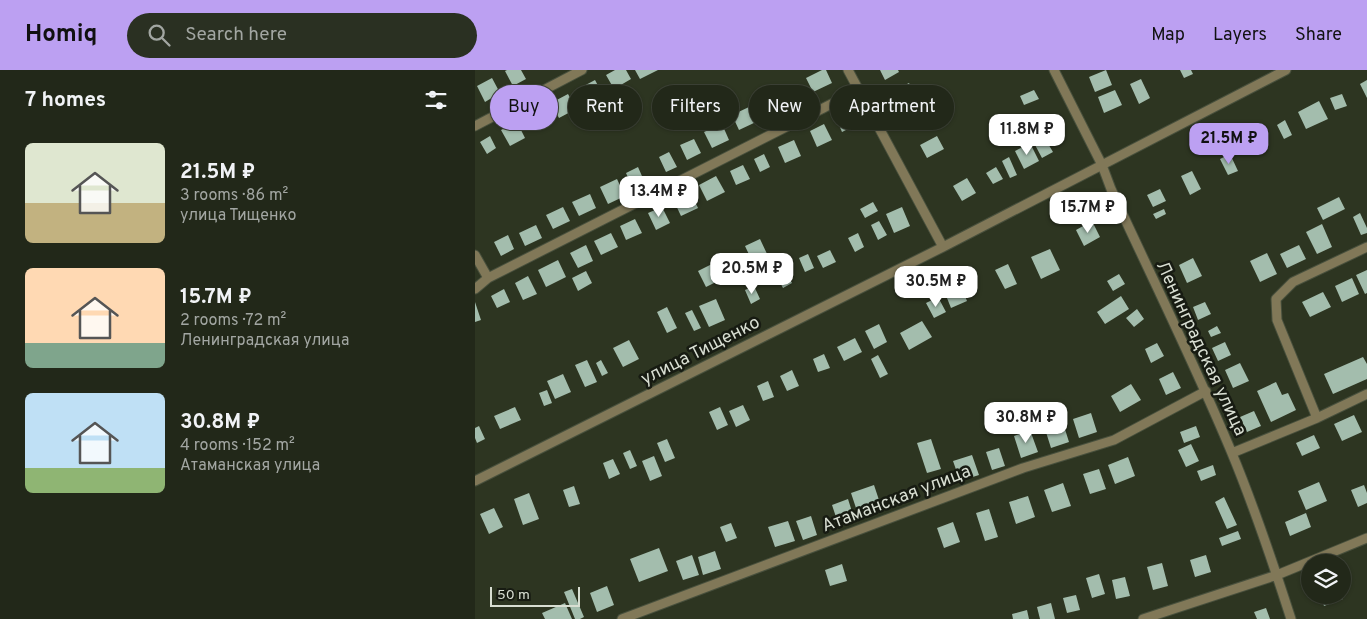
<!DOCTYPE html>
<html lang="en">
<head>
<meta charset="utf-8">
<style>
	body { margin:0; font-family:Overpass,sans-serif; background:#2a3022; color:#f1f3f6; height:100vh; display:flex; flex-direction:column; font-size:19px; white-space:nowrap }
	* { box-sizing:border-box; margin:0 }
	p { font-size:16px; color:#a2a6a2 }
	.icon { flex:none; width:28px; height:28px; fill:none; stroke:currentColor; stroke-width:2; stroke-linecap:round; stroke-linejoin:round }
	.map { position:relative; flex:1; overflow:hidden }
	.details { display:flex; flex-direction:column; background:#222819; width:475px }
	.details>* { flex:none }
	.top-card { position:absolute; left:15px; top:15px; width:475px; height:45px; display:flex; gap:10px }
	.buttons { position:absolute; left:826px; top:484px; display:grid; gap:10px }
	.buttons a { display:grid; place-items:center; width:50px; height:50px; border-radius:50%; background:#222819; box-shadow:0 1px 4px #0004,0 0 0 1px #3f4438; font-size:25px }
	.scale { position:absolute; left:15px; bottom:12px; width:90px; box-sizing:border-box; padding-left:5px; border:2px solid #d8ded2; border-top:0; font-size:14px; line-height:18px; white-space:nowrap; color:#d8ded2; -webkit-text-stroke:4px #171b12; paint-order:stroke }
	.price { position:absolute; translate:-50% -42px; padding:0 11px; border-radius:10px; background:#fff; color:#222; font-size:16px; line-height:32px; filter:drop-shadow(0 1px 2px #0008) }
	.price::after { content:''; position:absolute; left:50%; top:30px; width:15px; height:11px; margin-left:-8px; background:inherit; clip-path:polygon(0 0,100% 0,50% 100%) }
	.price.on { background:#bca0f2; color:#111 }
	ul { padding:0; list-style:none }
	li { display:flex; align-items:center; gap:15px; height:125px; padding:0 25px }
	li span { display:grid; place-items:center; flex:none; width:140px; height:100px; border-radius:8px; color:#555 }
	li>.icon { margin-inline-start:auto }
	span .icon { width:60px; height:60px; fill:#fffc; stroke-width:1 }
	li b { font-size:21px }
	h2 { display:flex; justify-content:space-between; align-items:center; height:60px; padding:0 25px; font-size:21px }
	.tag { padding:0 18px; border-radius:22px; background:#222819; box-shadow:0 1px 4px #0004,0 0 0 1px #3f4438; font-size:18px; line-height:45px }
	.tag.on { background:#bca0f2; color:#111 }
	header { display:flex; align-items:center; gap:30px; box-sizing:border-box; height:70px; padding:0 25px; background:#bca0f2; color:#111 }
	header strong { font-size:24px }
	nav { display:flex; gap:28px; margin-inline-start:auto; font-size:18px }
	.search { width:350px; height:45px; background:#2a3022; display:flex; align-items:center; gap:12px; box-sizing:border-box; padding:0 18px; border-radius:28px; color:#a2a6a2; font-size:19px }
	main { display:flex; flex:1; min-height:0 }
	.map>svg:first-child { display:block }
</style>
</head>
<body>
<header>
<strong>Homiq</strong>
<div class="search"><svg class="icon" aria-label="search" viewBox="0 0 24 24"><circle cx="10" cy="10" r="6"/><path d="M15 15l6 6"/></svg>Search here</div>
<nav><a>Map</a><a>Layers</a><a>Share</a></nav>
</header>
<main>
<section class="details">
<h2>7 homes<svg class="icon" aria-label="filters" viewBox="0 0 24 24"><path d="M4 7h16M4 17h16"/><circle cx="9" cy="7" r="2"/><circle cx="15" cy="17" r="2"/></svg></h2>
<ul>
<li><span style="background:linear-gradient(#dfe7d0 60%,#c2b280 0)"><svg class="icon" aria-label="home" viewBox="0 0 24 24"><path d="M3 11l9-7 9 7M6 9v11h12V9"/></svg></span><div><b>21.5M ₽</b><p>3 rooms · 86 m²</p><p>улица Тищенко</p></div></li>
<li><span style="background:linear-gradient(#ffd9b3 75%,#7fa58c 0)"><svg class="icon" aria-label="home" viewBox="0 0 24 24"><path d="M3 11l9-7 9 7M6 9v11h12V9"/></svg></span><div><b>15.7M ₽</b><p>2 rooms · 72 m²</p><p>Ленинградская улица</p></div></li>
<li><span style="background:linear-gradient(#bfe0f5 75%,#8fb573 0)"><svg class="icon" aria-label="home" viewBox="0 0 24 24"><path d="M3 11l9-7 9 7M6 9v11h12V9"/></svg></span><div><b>30.8M ₽</b><p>4 rooms · 152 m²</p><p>Атаманская улица</p></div></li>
</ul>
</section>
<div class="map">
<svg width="892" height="549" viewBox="0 0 892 549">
	<rect width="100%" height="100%" fill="#2d3521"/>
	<path fill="#a3bdad" d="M32,0h14l5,9 -13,7 -8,-15z
		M140,0h11l5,9 -17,10 -8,-14z
		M160,0h23l-18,9z
		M347,0h4l6,13 -19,9 -7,-14z
		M405,0h18l1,2 -14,8z
		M631,0l6,15 -17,7 -6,-15z
		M705,0h11l2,4 -9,4z
		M17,8l8,15 -15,9 -8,-16z
		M666,9l9,19 -11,6 -9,-20z
		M120,10l8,15 -15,8 -8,-15z
		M892,10v18l-7,-14z
		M434,13l4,8 -16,8 -4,-8z
		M322,15l6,14 -12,6 -7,-15z
		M559,20l5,9 -15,6 -4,-9z
		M640,20l7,15 -18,8 -6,-16z
		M93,24l8,15 -17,9 -8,-15z
		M301,24l7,14 -17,9 -7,-15z
		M867,24l5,12 -12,4 -5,-12z
		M844,31l9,18 -22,10 -8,-17z
		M442,34l8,16 -15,8 -9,-16z
		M67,37l8,16 -14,7 -8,-15z
		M274,37l7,15 -17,8 -7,-15z
		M465,39l5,10 -10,5 -5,-11z
		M377,41l6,13 -16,8 -6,-14z
		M810,50l7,15 -8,4 -7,-14z
		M42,52l8,16 -15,8 -9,-16z
		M247,54l7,16 -17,8 -8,-16z
		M349,54l8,16 -15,7 -7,-16z
		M784,65l7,15 -10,5 -7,-15z
		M15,66l6,12 -9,6 -7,-12z
		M462,66l7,13 -17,9 -7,-13z
		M569,67l9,15 -11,6 -8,-15z
		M219,69l7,14 -14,7 -7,-15z
		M319,70l7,16 -16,7 -7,-16z
		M555,73l9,18 -15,8 -9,-18z
		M194,82l8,15 -11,5 -7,-15z
		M289,84l6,13 -10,5 -6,-13z
		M755,84l8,17 -10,4 -8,-16z
		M534,87l8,18 -7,3 -8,-17z
		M268,95l7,14 -14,6 -6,-14z
		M163,97l7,16 -12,6 -7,-16z
		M521,97l7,12 -10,5 -7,-11z
		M717,101l9,18 -11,6 -9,-19z
		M241,106l9,16 -18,9 -8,-16z
		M492,108l9,15 -14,8 -9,-15z
		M142,109l8,17 -17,8 -8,-17z
		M685,119l6,12 -13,6 -6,-12z
		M215,121l8,17 -17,8 -8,-17z
		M115,124l6,14 -17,8 -7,-14z
		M864,127l6,12 -22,11 -6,-12z
		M398,132l5,9 -13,7 -5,-9z
		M88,137l7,14 -17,8 -7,-14z
		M187,137l8,16 -14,7 -8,-17z
		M427,137l8,19 -16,7 -8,-19z
		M689,139l2,5 -10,5 -3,-5z
		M885,143l7,15v5l-6,2 -8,-18z
		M160,149l7,14 -16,7 -6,-14z
		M404,151l8,14 -9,5 -7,-15z
		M617,151l8,16 -16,9 -8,-16z
		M847,154l10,23 -15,7 -11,-22z
		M61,155l6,13 -17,8 -6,-13z
		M136,163l7,14 -17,8 -7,-14z
		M383,163l6,14 -9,5 -7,-14z
		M33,165l6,14 -13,7 -7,-14z
		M285,169l8,17 -15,7 -8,-17z
		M111,175l7,16 -15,7 -8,-15z
		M824,175l7,14 -19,9 -7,-14z
		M575,179l10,21 -19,9 -10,-22z
		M355,180l6,12 -13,6 -6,-12z
		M792,183l10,21 -17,8 -10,-21z
		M333,184l6,14 -9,4 -6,-14z
		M718,188l9,18 -15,7 -8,-18z
		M83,190l8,17 -20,10 -8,-17z
		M239,193l8,16 -16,8 -8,-16z
		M533,194l9,20 -12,5 -10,-19z
		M310,200l7,13 -9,5 -7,-13z
		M892,200v23l-2,1 -9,-19z
		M111,201l6,12 -14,8 -6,-13z
		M644,204l6,10 -12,7 -6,-10z
		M53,206l9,18 -14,6 -8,-17z
		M877,208l7,16 -17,8 -7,-16z
		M279,216l6,13 -9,5 -6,-14z
		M486,216l6,15 -16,7 -6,-15z
		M29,219l6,13 -13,6 -6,-12z
		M848,222l8,15 -21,10 -8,-15z
		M646,226l8,13 -24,15 -8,-12z
		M463,227l8,15 -12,6 -8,-15z
		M241,229l9,21 -16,7 -10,-21z
		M0,232l6,18 -6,2z
		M730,232l6,12 -13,6 -5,-13z
		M192,237l10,21 -10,5 -10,-21z
		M662,239l7,10 -10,8 -8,-9z
		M217,240l9,18 -7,3 -9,-18z
		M447,251l10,16 -23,13 -9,-17z
		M404,254l8,18 -13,7 -9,-18z
		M742,256l4,7 -10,4 -3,-6z
		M380,268l7,14 -18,9 -7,-14z
		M154,270l10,19 -16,8 -10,-19z
		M750,272l6,13 -13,6 -6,-13z
		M682,273l7,13 -13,7 -6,-14z
		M349,284l6,14 -12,4 -5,-13z
		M403,285l10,19 -8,4 -9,-19z
		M888,287l4,7v15l-34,15 -9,-20z
		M112,290l10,22 -12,5 -10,-22z
		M126,290l7,13 -6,3 -6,-13z
		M765,293l9,18 -16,7 -8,-18z
		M317,300l7,16 -12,5 -7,-15z
		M698,302l8,16 -15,7 -7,-16z
		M88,304l8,18 -16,7 -8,-18z
		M293,311l6,16 -11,4 -6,-15z
		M801,312l6,13 6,-2 8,17 -25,12 -14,-31z
		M656,314l10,16 -21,12 -9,-16z
		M72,320l5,13 -8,3 -5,-13z
		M268,335l7,15 -14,7 -7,-16z
		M40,337l6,13 -21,9 -6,-13z
		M245,337l8,18 -11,5 -8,-18z
		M779,341l7,15 -14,6 -7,-15z
		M616,343l6,19 -18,6 -6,-19z
		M879,345l8,17 -20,9 -8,-17z
		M588,353l6,19 -18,6 -6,-19z
		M4,356l6,13 -8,4 -2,-5v-10z
		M721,356l4,11 -16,6 -4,-11z
		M555,360l8,22 -17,6 -7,-22z
		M839,365l6,13 -18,8 -6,-13z
		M192,369l8,19 -10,4 -8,-19z
		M456,369l10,30 -14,4 -10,-30z
		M716,374l8,17 -13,6 -8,-17z
		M524,378l6,18 -13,4 -6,-18z
		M155,380l7,16 -7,3 -7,-16z
		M497,385l7,20 -19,6 -7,-20z
		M179,386l8,20 -12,5 -8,-20z
		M653,387l7,19 -20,8 -7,-19z
		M138,389l7,15 -11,5 -6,-16z
		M738,395l3,10 -15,6 -4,-10z
		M624,399l7,20 -16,5 -7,-20z
		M844,412l8,19 -21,9 -8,-19z
		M588,413l8,23 -19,6 -8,-22z
		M399,415l7,21 -23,8 -7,-21z
		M889,415l3,8v10l-9,4 -7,-17z
		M99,416l6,18 -11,3 -6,-17z
		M54,423l10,26 -16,6 -9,-26z
		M553,426l7,21 -19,7 -7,-22z
		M749,427l13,28 -10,4 -12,-27z
		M373,429l6,19 -16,5 -6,-18z
		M19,438l9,19 -14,7 -9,-20z
		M514,439l9,28 -13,4 -9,-28z
		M831,443l5,14 -21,9 -5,-14z
		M336,446l6,19 -14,5 -7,-19z
		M313,451l7,20 -20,6 -7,-20z
		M478,452l7,20 -16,6 -7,-20z
		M256,453l6,15 -11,4 -6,-15z
		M763,461l3,8 -19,7 -3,-8z
		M184,478l9,23 -29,11 -9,-23z
		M240,481l6,18 -18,6 -5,-18z
		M217,485l7,20 -16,5 -7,-19z
		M731,485l5,17 -16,5 -5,-17z
		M687,493l6,23 -15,4 -6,-23z
		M367,494l5,17 -17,5 -5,-16z
		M624,504l6,20 -13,4 -6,-20z
		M650,507l5,19 -14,3 -4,-19z
		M132,516l7,19 -17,7 -7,-19z
		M97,519l12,28 -4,2h-5l-11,-27z
		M601,525l4,15 -13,3 -4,-15z
		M845,525h22l1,4 -19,7z
		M90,533l7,16h-27l-3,-6z
		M576,533l4,16h-15l-3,-12z
		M791,538l4,11h-13l-3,-7z
		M552,540l2,9h-16l-1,-5z"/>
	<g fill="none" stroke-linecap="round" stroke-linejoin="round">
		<defs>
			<path id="street" d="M373,0l95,177
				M579,0l48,95 9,24c40,87 83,173 120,262 23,55 42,112 60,168
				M0,56l107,-56
				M0,185l13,23
				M0,219l13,-11 371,-188
				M842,348l-40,-98 -1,-21 17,-17 74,-35
				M757,383l85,-35 50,-24
				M0,411l468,-234 343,-177
				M147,549l401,-151 91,-28 92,-49
				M668,549l134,-44 90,-37"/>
		</defs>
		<use href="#street" stroke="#48503d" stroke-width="11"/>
		<use href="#street" stroke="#817858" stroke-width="9"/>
	</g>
	<g text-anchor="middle" stroke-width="5" stroke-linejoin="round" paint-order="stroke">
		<g font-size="18" fill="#d8ded2" stroke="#171b12">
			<text transform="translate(727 278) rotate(65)" y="6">Ленинградская улица</text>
			<text transform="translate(225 280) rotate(-27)" y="6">улица Тищенко</text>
			<text transform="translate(421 428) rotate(-21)" y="6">Атаманская улица</text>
		</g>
	</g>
</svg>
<div class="buttons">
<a><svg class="icon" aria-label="layers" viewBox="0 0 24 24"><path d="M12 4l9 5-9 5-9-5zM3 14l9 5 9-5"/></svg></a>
</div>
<div class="scale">50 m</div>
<b class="price" style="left:552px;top:86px">11.8M ₽</b>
<b class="price on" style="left:754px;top:95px">21.5M ₽</b>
<b class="price" style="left:184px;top:148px">13.4M ₽</b>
<b class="price" style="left:613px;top:164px">15.7M ₽</b>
<b class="price" style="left:277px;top:225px">20.5M ₽</b>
<b class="price" style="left:461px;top:238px">30.5M ₽</b>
<b class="price" style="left:551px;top:374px">30.8M ₽</b>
<div class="top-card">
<a class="tag on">Buy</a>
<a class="tag">Rent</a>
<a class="tag">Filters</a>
<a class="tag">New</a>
<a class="tag">Apartment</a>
</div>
</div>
</main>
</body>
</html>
